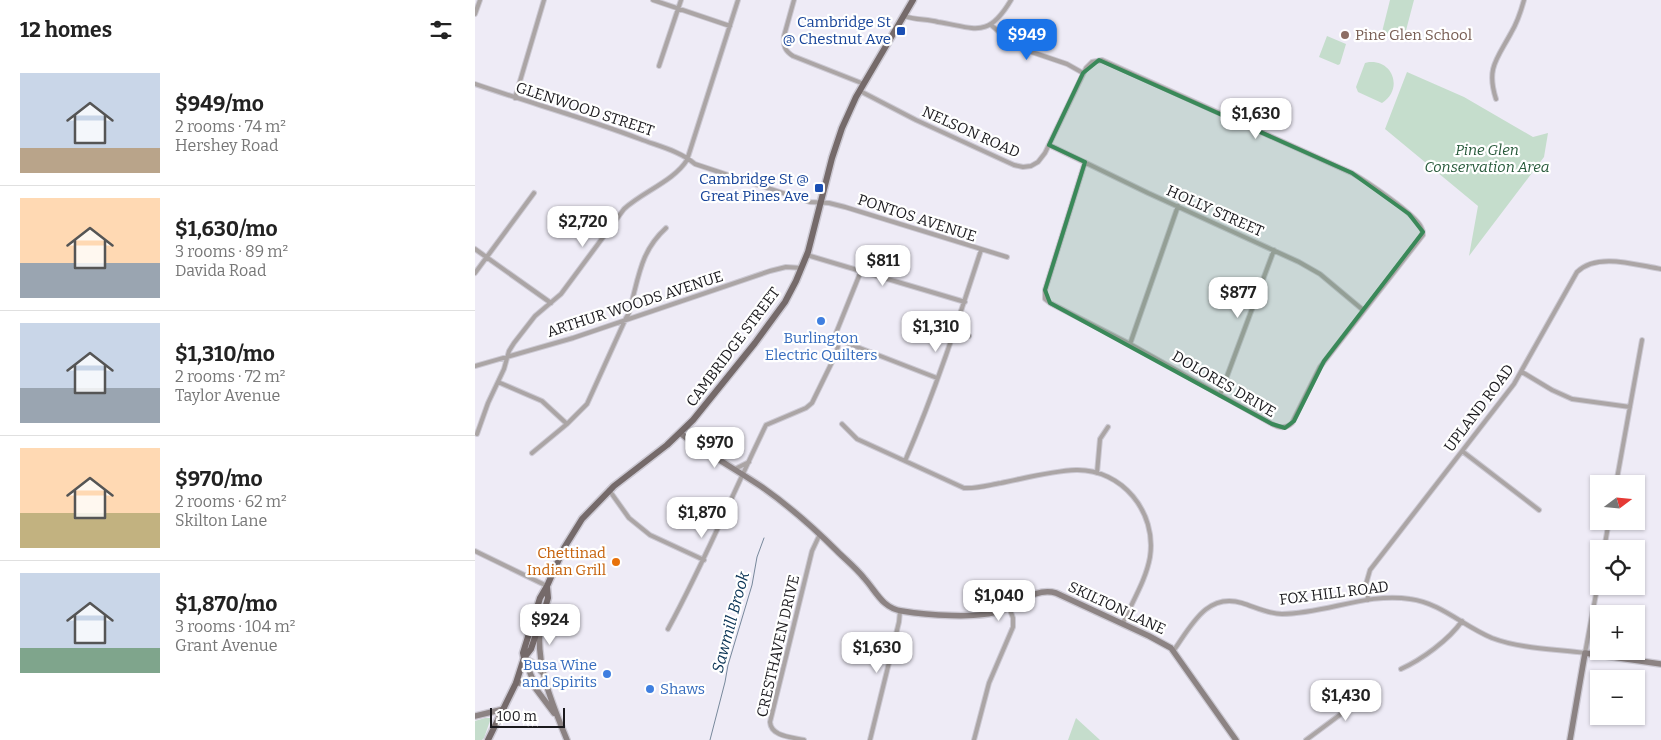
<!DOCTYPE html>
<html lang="en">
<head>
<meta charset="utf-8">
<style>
	body { margin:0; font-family:Bitter,serif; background:#f6f6f6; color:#222; height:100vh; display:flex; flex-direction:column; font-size:19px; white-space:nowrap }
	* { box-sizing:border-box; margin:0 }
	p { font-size:16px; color:#767676 }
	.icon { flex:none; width:28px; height:28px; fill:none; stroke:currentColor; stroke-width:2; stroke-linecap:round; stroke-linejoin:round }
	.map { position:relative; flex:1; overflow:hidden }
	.drawer { display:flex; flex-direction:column; background:#fff; width:475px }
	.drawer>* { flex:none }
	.needle { width:32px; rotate:74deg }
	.fabs { position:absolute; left:1115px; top:475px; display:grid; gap:10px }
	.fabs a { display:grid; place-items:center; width:55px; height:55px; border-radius:0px; background:#fff; box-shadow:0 1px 4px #0004; font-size:25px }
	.scale { position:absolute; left:15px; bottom:12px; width:75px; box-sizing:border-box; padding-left:5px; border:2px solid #1a191d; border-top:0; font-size:14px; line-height:18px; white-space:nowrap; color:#1a191d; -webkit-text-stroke:4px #fff; paint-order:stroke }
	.price { position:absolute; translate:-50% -42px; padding:0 11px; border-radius:10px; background:#fff; color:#222; font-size:16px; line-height:32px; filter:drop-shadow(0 1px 2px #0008) }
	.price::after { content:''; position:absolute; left:50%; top:30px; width:15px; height:11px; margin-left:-8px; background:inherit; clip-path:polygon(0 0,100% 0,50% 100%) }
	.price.current { background:#1a73e8; color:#fff }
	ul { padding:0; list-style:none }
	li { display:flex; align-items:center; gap:15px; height:125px; padding:0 20px }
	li+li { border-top:1px solid #e0e0e0 }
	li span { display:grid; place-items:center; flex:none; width:140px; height:100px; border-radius:0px; color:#555 }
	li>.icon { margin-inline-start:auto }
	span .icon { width:60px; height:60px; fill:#fffc; stroke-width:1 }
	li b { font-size:21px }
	h2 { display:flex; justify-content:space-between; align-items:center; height:60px; padding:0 20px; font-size:21px }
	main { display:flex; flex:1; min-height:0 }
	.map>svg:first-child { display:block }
</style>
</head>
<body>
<main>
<section class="drawer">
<h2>12 homes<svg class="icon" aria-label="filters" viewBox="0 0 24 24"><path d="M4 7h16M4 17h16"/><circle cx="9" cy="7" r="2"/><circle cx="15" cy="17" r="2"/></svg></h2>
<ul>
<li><span style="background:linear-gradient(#c9d6e8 75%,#b9a48a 0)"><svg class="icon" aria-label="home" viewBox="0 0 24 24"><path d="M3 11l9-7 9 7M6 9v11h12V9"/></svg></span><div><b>$949/mo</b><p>2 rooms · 74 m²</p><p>Hershey Road</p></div></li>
<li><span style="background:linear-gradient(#ffd9b3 65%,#9aa5b1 0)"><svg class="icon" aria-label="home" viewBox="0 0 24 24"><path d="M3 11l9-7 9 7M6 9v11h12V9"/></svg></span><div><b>$1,630/mo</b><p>3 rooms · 89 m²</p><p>Davida Road</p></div></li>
<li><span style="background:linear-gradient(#c9d6e8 65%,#9aa5b1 0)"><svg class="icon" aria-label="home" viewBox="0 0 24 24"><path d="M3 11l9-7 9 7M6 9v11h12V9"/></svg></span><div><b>$1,310/mo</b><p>2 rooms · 72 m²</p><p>Taylor Avenue</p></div></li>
<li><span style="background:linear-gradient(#ffd9b3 65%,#c2b280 0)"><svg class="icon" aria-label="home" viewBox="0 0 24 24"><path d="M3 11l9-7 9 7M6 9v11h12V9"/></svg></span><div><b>$970/mo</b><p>2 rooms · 62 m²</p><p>Skilton Lane</p></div></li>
<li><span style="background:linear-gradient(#c9d6e8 75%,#7fa58c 0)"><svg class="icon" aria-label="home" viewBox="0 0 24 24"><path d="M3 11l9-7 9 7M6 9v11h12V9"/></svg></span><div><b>$1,870/mo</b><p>3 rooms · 104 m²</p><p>Grant Avenue</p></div></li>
</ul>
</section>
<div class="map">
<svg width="1186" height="740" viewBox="0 0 1186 740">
	<rect width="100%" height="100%" fill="#eeebf6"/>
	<path fill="#c5ddcc" d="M915,0h24l-10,38 -22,-6z
		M852,36l19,8 -6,20 -2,1 -19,-8z
		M894,62c25,-2 34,28 13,41l-24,-11 -2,-5 9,-24z
		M932,72l57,25 69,40 15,-4 -4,24 -75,99 9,-50 -93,-77z
		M10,718h6l-7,20 -2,2h-7v-19z
		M601,718l24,22h-32z"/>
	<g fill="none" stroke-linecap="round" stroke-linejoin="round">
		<path stroke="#77889b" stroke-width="1" d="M235,740l15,-58 3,-17 24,-80 5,-28 7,-19"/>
		<defs>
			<path id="street" d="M178,0l77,26
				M319,0l-10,36c-1,10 1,15 9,20l71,28
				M0,14l5,-14
				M429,16c11,4 23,3 34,6 38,6 50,17 73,-22
				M516,25l26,22 50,17 16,9
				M184,66l22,-66
				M0,84c55,19 110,34 165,55 18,7 40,12 55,25l115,38 19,1 16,4 162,50
				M385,91l56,29 98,45 9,2 8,-1 7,-4 7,-9 41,-85 6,-6 10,-2 250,113c14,8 63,41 69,54 2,3 2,4 2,8l-103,132 -28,56c-6,6 -13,5 -20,1l-142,-80 -80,-41 -5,-4v-9l40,-128
				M40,98l29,-98
				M1021,99c-10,-31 1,-40 15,-66 6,-10 10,-22 13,-33
				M574,145l99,48 151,69 21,12 43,36
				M0,249l76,54
				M332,255l158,47
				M0,273l59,-80
				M480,331l14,5
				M359,338l103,40
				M359,338l27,-67
				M655,344l48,-138
				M0,366l98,-28 197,-67 16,-4 16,1
				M1047,372l30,18 20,9 58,8
				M23,382l44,19 25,23 20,-20 39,-86c5,-6 5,-13 7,-21 7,-28 11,-49 33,-69
				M745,395l54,-145
				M367,424l15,15 107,49c12,1 25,-3 37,-5 25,-5 50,-12 75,-13 46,-1 81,42 74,87 -4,23 -18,45 -27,66
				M2,434l11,-31 16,-34 5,-18 5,-8 21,-27 26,-22 63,-85c18,-17 50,-28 63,-49l51,-160
				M987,451l77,59
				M57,453l35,-29
				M430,461c30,-69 53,-140 76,-211
				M260,469l14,-7
				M622,473l3,-34 8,-12
				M1141,484l26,-144
				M134,490l20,28 21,17 54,25
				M1129,549l5,-28
				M0,551l72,35
				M893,600l-2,-16 4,-14 144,-186 63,-112c20,-20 59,-7 84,-3
				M193,629c36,-66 65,-136 98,-204l40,-17 6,-5 24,-49 2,-8 -4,-8
				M699,650c17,-24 33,-58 68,-47 13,4 26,11 40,11 43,0 85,-22 128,-15 31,4 53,27 82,39 29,11 63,11 93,15l14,-75
				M926,669c20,-9 48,-29 61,-48
				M329,740c-11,-3 -33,-3 -34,-18l42,-171 8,-17
				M395,740l29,-118 1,-11
				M499,740l15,-57 24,-56v-9l-4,-11
				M831,740l62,-46 5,-5"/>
			<path id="secondary" d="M205,433c26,20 55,36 82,54 27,19 52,41 75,64 9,9 19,17 27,27 12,13 18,30 38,33 24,4 76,8 98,0 18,-7 36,-24 56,-18l93,43 22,12 65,92
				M65,627c-4,40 12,76 27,113
				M49,658l11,27
				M49,658l9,5 10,10
				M41,683h12l5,2 21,28
				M0,716l29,-7
				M1095,740l15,-87 76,11"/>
			<path id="primary" d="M49,658l-1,-5 17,-55 7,-12 17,-38 18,-29 32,-33 53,-41 26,-25 62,-77 30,-41 11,-21 12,-29 24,-94 10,-30 14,-31 57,-97
				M13,740l28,-57 8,-25 7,-9 14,-41 3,-10 -1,-11"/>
		</defs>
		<use href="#street" stroke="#ccc9d3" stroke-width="6"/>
		<use href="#secondary" stroke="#ccc9d3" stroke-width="8"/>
		<use href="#primary" stroke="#ccc9d3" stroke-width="9"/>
		<use href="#street" stroke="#aba5a5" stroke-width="4"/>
		<use href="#secondary" stroke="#8c8383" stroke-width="5.5"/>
		<use href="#primary" stroke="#756a6a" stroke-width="6"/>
	</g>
	<path fill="#3a8959" fill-opacity="0.2" stroke="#3a8959" stroke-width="4" stroke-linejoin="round" d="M624,60l253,113 57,41 14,18 -99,129 -30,60 -9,7 -13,-4 -222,-121 -5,-13 40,-128 -36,-17 34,-72z"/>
	<g fill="#1a4fb4" stroke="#fff" stroke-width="2">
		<rect x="421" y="26" width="10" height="10" rx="2.5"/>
		<rect x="339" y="183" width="10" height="10" rx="2.5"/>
	</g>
	<circle fill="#8d6e63" stroke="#fff" stroke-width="2" cx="870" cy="35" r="5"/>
	<g fill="#3f7fe0" stroke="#fff" stroke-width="2">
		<circle cx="346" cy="321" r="5"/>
		<circle cx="132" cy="674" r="5"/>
		<circle cx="175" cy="689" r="5"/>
	</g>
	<circle fill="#e8710a" stroke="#fff" stroke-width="2" cx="141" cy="562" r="5"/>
	<g text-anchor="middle" stroke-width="4.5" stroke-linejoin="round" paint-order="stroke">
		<g font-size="15" fill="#164399" stroke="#fff" text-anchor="end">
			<text x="416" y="27">Cambridge St<tspan x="416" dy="17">@ Chestnut Ave</tspan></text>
			<text x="334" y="184">Cambridge St @<tspan x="334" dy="17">Great Pines Ave</tspan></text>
		</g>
		<g font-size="15" fill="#785e54" stroke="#fff" text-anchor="start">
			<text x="880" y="40">Pine Glen School</text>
		</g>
		<g font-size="15" fill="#1a191d" stroke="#fff">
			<text transform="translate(110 109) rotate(18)" y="5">GLENWOOD STREET</text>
			<text transform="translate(496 132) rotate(24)" y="5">NELSON ROAD</text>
			<text transform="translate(740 211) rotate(24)" y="5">HOLLY STREET</text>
			<text transform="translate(442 218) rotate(18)" y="5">PONTOS AVENUE</text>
			<text transform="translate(160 304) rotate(-18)" y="5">ARTHUR WOODS AVENUE</text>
			<text transform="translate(258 347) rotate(-53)" y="5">CAMBRIDGE STREET</text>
			<text transform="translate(749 384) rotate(30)" y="5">DOLORES DRIVE</text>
			<text transform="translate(1004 408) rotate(-53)" y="5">UPLAND ROAD</text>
			<text transform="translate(859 593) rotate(-7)" y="5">FOX HILL ROAD</text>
			<text transform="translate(642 608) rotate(25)" y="5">SKILTON LANE</text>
			<text transform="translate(303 646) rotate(-77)" y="5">CRESTHAVEN DRIVE</text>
		</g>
		<g font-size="15" font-style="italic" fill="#285a3b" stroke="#fff">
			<text x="1012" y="155">Pine Glen<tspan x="1012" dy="17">Conservation Area</tspan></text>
		</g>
		<g font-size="15" fill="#366cbe" stroke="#fff">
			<text x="346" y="343">Burlington<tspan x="346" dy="17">Electric Quilters</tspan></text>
			<text x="122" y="670" text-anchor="end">Busa Wine<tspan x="122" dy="17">and Spirits</tspan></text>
			<text x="185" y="694" text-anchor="start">Shaws</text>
		</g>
		<g font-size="15" fill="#c56008" stroke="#fff" text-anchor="end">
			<text x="131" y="558">Chettinad<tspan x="131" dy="17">Indian Grill</tspan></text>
		</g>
		<g font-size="16" font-style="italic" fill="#083254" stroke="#fff">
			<text transform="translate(255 622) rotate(-75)" y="6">Sawmill Brook</text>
		</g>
	</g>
</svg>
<div class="fabs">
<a><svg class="needle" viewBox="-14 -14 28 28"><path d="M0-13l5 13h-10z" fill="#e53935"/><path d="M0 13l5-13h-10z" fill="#767676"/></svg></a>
<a><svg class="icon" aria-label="locate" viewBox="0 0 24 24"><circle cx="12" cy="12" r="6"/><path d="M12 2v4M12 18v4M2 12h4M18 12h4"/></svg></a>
<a>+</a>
<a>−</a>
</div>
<div class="scale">100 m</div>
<b class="price current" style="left:552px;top:61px">$949</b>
<b class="price" style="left:781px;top:140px">$1,630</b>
<b class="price" style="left:108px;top:248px">$2,720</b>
<b class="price" style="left:408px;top:287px">$811</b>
<b class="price" style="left:763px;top:319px">$877</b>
<b class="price" style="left:461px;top:353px">$1,310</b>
<b class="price" style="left:240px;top:469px">$970</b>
<b class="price" style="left:227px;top:539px">$1,870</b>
<b class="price" style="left:524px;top:622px">$1,040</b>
<b class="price" style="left:75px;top:646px">$924</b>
<b class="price" style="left:402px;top:674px">$1,630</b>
<b class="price" style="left:871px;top:722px">$1,430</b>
</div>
</main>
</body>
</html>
